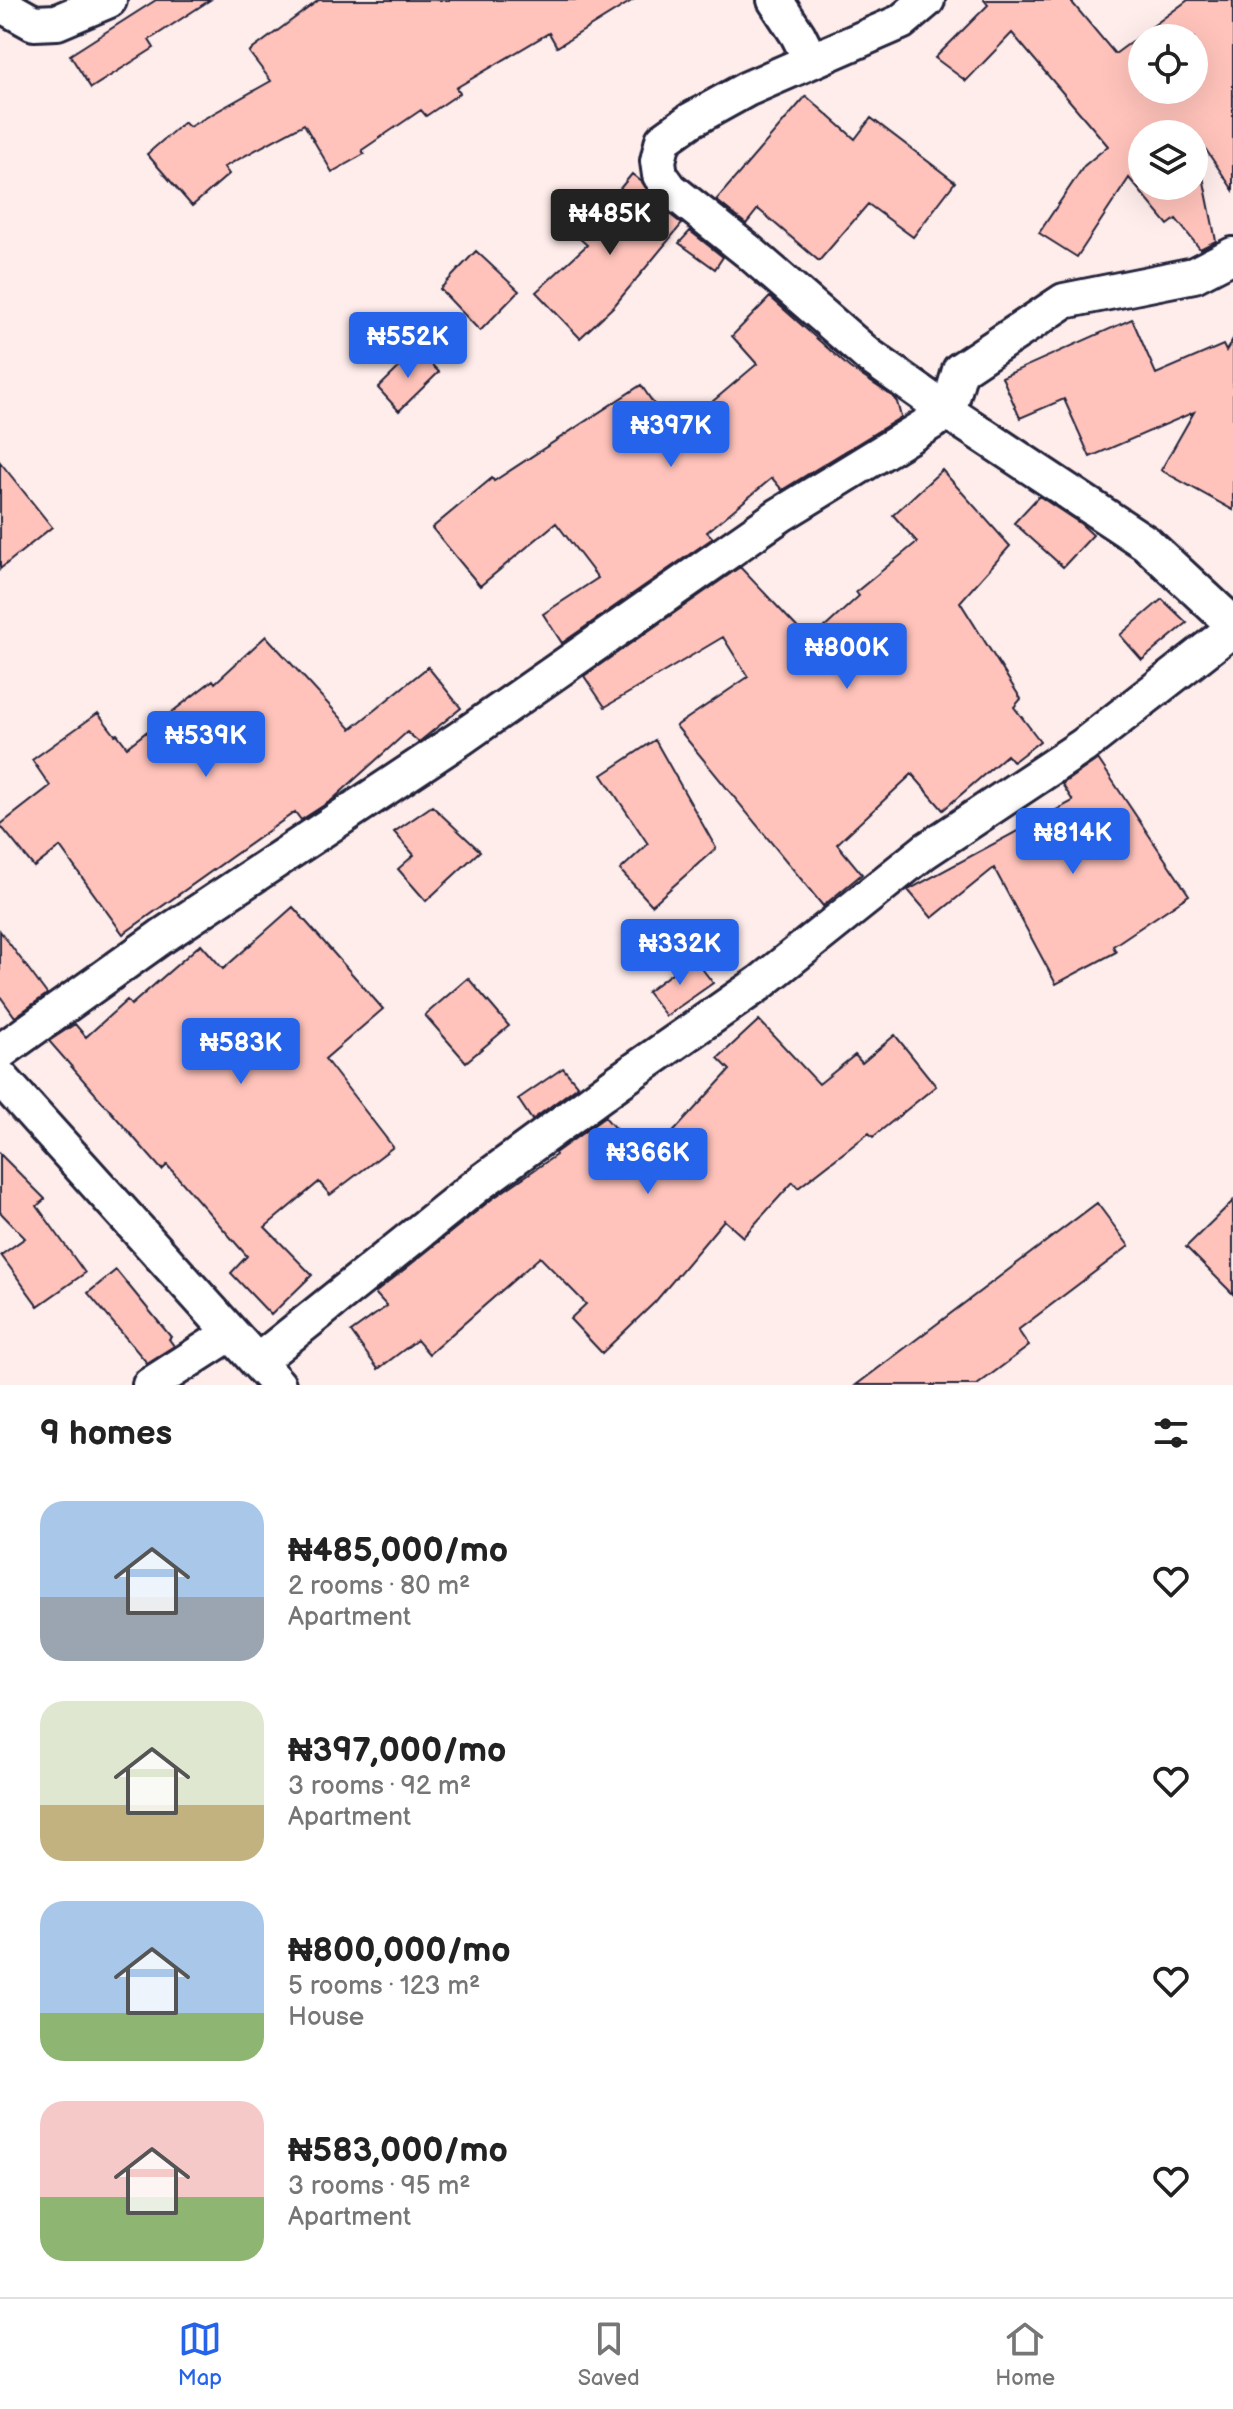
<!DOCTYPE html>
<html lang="en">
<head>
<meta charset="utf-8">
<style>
	body { margin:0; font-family:"Balsamiq Sans",sans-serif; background:#f6f6f6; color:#222; height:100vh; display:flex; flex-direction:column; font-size:30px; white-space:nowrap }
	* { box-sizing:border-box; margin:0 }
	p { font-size:26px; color:#767676 }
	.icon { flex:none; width:44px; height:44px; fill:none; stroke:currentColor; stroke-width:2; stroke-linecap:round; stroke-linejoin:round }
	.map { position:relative; height:1385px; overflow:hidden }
	.sheet { display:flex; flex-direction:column; background:#fff; flex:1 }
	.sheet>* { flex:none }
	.controls { position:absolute; left:1128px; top:24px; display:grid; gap:16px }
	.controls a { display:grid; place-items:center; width:80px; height:80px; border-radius:50%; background:#fff; box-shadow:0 8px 32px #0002; font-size:40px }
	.price { position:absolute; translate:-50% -68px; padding:0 18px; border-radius:8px; background:#2563eb; color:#fff; font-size:26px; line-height:52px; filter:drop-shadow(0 2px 4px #0008) }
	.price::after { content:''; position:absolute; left:50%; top:48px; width:24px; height:18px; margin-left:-12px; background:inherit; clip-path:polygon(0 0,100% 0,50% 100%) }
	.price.on { background:#222; color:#fff }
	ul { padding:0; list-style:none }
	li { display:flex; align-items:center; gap:24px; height:200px; padding:0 40px }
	li span { display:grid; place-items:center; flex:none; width:224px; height:160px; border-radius:24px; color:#555 }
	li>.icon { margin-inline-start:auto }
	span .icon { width:96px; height:96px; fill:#fffc; stroke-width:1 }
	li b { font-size:34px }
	h2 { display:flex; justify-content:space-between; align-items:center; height:96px; padding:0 40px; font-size:34px }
	.tab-bar { display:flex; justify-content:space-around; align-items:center; height:112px; border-top:2px solid #e0e0e0; background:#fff; font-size:22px; color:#767676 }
	.tab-bar a { display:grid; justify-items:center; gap:4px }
	.tab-bar .on { color:#2563eb }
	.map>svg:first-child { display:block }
</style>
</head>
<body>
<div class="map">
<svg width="1233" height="1385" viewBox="0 0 1233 1385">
	<rect width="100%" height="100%" fill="#ffedeb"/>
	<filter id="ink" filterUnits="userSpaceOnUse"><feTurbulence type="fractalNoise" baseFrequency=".0125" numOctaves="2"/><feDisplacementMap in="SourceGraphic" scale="16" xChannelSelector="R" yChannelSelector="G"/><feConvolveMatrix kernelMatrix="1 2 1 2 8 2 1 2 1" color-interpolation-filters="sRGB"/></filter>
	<g filter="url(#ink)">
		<path fill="#ffc3bb" stroke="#22223b" stroke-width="2" fill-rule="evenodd" d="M156,0h54l-61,40 5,8 -63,40 -21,-33z
			M319,0h314l-76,47 -8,-14 -93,55 4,5 -34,23 -5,-6 -59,40 2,4 -32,18 -28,-48 -80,43 5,7 -37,32 -45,-52 37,-32 5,5 82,-46 -22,-29z
			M984,0h86l45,54 73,-54h45v190l-39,-58 22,109 -16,8 -24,-30 -8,6 -39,-47 -52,79 -38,-24 45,-67 24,-20 -96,-113 -46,48 -31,-23 53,-53zM1142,38h52v52h-52zM1142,134h52v52h-52z
			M806,96l49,43 16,-21 84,64 -42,55 -45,-33 -49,57 -61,-52 -12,15 -30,-24z
			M632,174l10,8 15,22 25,20 -68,82 -34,32 -44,-46 51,-47 -8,-7z
			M690,231l33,26 -8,12 -36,-26z
			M476,251l43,40 -39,40 -40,-42z
			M770,297l80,71 42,28 5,6 4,15 -119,73 -10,-12 -65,54 6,6 -151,105 -19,-29 55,-36 -42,-55 -76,63 -48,-58 60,-50 2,3 147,-96 33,49 83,-70 -25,-28z
			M1132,319l24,55 67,-29 3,6 7,-12v171l-72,-40 33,-58 -104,45 -26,-58 -44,19 -18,-41z
			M417,350l22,22 -40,39 -21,-23z
			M0,462l52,65 -52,42z
			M942,470l68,76 -50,56 61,97 -7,8 26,34 -27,21 -6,-7 -64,55 -31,-36 -75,70 25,30 -39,32 -147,-180 72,-49 -25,-40 -118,70 -21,-31 156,-109 70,74 49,-45 -3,-4 61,-50 -24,-27z
			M1039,496l42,28 12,11 -30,32 -49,-44z
			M1162,599l25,24 -45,37 -22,-25z
			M266,636l85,93 77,-62 33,41 -42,34 -12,-10 -75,68 -31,20 -6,-8 -172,122 -63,-87 -26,20 -34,-42 50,-39 -18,-26 66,-47 17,22 2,-1 10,13 86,-67 2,3z
			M655,740l61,108 -64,57 -32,-35 28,-26 -46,-69z
			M1098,759l91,136 -76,51 3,6 -60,32 -62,-116 -62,50 -24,-28 165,-89 -11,-17z
			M432,806l48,45 -54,50 -28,-32 16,-14 -20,-23z
			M293,907l90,102 -58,50 68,88 -63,48 -11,-13 -54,45 47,48 -41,40 -40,-42 16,-17 -80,-91 -5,5 -113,-129 26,-17 11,13 41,-37 4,5 70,-61 22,25z
			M0,931l47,63 -32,23 -15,-21z
			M693,957l20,26 -47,33 -19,-24z
			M468,978l41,48 -43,36 -41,-47z
			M759,1020l60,64 36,-29 7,8 33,-28 41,51 -63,51 -4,-4 -71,55 -5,-6 -50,55 -19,-17 -69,82 -53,51 -32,-34 16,-15 -46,-47 -111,97 -12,-14 -39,29 -27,-37 36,-26 -12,-13 117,-94 64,-44 -1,-2 50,-36 40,46 85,-93 -12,-12z
			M563,1068l15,18 -46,34 -14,-21z
			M0,1154l45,45 -8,7 48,67 -47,33 -37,-51 24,-17 -25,-26z
			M1233,1201v93l-47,-47z
			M1097,1203l32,43 -111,84 11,16 -52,39h-121z
			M116,1270l55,67 -2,2 5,7 -27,17 -59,-70z"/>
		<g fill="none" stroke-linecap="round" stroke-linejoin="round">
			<defs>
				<path id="street" d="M775,0l23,35 13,26
					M927,0l-26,22 -154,67 -56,31 -28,20 -5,21 2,14 10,14 78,62 120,104 80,57 198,131 87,81
					M0,4l34,19 23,-1 52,-22
					M0,1052l161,-115 300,-199 319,-223 168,-103 12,-42 104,-69 130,-26 39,-20
					M0,1077l278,308
					M257,1362l223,-179 138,-101 142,-99 165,-132 158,-105 150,-117
					M150,1385l81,-52"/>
			</defs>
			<use href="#street" stroke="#22223b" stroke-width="40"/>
			<use href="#street" stroke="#fff" stroke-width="34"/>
		</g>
	</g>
</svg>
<div class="controls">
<a><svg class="icon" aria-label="locate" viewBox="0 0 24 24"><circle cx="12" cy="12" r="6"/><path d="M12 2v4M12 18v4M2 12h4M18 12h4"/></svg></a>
<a><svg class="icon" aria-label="layers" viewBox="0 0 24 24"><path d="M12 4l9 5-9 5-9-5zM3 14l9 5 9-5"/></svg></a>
</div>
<b class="price on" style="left:610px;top:257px">₦485K</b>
<b class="price" style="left:408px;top:380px">₦552K</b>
<b class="price" style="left:671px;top:469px">₦397K</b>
<b class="price" style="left:847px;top:691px">₦800K</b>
<b class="price" style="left:206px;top:779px">₦539K</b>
<b class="price" style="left:1073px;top:876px">₦814K</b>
<b class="price" style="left:680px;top:987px">₦332K</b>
<b class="price" style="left:241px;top:1086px">₦583K</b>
<b class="price" style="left:648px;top:1196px">₦366K</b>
</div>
<section class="sheet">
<h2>9 homes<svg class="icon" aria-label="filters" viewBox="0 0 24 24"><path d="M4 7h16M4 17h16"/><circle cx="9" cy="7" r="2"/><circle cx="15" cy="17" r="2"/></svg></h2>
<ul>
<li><span style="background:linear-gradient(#a9c7e8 60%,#9aa5b1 0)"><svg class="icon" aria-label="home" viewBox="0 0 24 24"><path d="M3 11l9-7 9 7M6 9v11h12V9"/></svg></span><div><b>₦485,000/mo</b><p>2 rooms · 80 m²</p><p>Apartment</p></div><svg class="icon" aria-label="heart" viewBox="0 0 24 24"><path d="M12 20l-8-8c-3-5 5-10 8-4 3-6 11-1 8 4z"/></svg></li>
<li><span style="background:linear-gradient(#dfe7d0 65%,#c2b280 0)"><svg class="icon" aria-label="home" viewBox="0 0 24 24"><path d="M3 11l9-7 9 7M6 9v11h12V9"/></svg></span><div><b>₦397,000/mo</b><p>3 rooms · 92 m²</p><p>Apartment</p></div><svg class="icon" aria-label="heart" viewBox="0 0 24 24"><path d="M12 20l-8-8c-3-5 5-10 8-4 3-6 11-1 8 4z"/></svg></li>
<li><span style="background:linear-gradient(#a9c7e8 70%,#8fb573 0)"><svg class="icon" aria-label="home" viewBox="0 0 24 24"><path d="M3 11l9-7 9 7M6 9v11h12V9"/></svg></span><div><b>₦800,000/mo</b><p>5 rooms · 123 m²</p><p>House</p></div><svg class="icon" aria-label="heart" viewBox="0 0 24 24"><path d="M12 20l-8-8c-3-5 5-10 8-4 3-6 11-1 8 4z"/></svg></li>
<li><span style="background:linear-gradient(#f6c9c9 60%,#8fb573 0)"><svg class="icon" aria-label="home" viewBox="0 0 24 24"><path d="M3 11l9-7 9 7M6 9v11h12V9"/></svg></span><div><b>₦583,000/mo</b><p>3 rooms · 95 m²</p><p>Apartment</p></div><svg class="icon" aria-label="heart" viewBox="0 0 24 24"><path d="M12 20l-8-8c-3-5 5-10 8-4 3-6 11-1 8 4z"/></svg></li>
</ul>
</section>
<nav class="tab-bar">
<a class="on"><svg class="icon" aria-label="map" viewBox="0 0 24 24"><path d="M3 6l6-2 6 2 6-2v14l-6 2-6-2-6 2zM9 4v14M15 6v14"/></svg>Map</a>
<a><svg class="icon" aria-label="saved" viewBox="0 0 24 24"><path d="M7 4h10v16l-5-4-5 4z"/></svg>Saved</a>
<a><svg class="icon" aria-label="home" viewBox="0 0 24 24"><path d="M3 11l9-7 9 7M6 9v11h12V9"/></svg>Home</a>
</nav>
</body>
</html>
